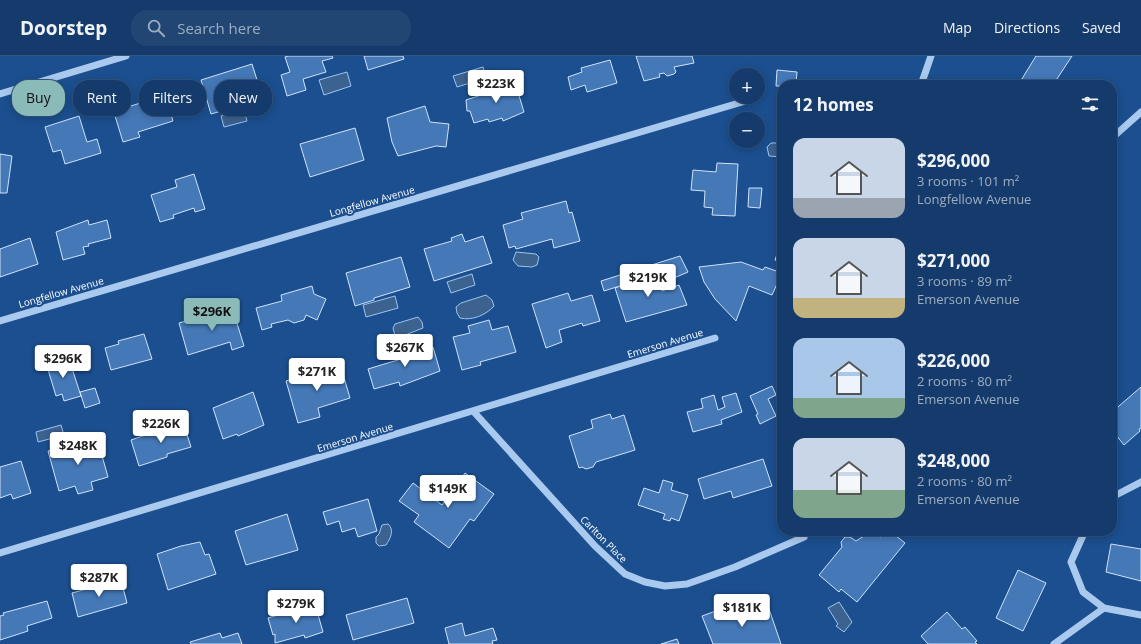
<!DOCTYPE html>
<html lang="en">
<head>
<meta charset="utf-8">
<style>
	body { margin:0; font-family:"Open Sans",sans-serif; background:#214673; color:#f1f3f6; height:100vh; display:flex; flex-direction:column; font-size:15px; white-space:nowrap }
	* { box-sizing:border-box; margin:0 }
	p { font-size:13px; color:#9dadc1 }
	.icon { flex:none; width:22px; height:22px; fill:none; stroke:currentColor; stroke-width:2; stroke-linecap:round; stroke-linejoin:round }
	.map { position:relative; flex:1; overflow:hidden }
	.sheet { position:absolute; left:777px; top:24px; width:340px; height:456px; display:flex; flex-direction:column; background:#143b6b; border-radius:16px; box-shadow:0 2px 10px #0003,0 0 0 1px #33557e }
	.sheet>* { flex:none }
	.hud { position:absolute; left:12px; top:24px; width:380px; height:36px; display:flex; gap:8px }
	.fabs { position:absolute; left:729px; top:12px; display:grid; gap:8px }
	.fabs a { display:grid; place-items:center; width:36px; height:36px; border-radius:50%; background:#143b6b; box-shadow:0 2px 10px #0003,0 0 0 1px #33557e; font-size:20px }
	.price { position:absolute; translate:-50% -34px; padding:0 9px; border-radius:4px; background:#fff; color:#222; font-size:13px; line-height:26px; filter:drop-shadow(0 1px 2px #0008) }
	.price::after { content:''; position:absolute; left:50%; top:24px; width:12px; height:9px; margin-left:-6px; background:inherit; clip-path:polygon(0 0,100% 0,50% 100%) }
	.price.on { background:#8bbbb9; color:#111 }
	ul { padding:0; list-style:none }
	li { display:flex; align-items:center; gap:12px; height:100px; padding:0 16px }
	li span { display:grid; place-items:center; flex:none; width:112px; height:80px; border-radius:12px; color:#555 }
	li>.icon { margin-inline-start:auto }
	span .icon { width:48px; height:48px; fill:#fffc; stroke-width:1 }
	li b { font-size:17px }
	h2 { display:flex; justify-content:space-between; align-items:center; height:48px; padding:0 16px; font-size:17px }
	.pill { padding:0 14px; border-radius:16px; background:#143b6b; box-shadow:0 2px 10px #0003,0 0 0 1px #33557e; font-size:14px; line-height:36px }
	.pill.on { background:#8bbbb9; color:#111 }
	header { display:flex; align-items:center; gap:24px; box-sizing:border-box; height:56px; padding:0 20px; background:#143b6b; border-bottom:1px solid #33557e }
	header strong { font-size:19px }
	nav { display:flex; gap:22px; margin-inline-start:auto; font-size:14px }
	.search { width:280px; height:36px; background:#214673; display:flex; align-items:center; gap:10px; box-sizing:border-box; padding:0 14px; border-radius:16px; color:#9dadc1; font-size:15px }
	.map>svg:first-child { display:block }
</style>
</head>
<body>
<header>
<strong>Doorstep</strong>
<div class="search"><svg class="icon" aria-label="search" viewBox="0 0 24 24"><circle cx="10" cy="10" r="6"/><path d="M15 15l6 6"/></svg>Search here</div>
<nav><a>Map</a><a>Directions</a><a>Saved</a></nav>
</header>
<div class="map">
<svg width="1141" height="588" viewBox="0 0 1141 588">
	<rect width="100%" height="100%" fill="#1b4f8f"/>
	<path fill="#3c6290" stroke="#9cc4f0" d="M483,11l3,11 -29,9 -4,-11z
		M347,16l4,14 -27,9 -5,-15z
		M244,54l3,11 -23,6 -3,-11z
		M771,87h11v14l-13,-1 -2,-9z
		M516,196l20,2 3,3 -2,8 -5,2 -14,-1 -5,-6z
		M472,218l3,11 -24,8 -4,-11z
		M486,239l6,5 2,6c-8,9 -22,15 -34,12l-3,-5 -1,-6 5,-4z
		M395,240l3,12 -32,9 -3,-12z
		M418,261l4,5 1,6 -23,9 -5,-1 -2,-8 2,-4z
		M61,369l3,10 -26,7 -2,-10z
		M388,468c7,6 2,15 -2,21l-7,1 -3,-3v-6l3,-3 3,-9z
		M839,546l13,20 -8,10 -8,-6 2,-2 -10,-16z"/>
	<path fill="#4478b7" stroke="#cfe3fa" d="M288,0h44l1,2 -11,3 4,11 -23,7 3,11 -19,6 -6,-21 9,-3 -5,-15z
		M364,0h39l1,3 -36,11z
		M636,0h56l2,7 -20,4 2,5 -2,2 -7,2 -3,-3 -5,1 1,3 -16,4z
		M1036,0h36l-19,29h-28l-5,-3z
		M610,4l7,23 -30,9 -2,-7 -14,5 -3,-13 14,-5 -1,-4z
		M252,8l11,35 -52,15 -10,-34z
		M777,14l20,2 -1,11h5v2h-19v35l-4,-1 2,-33h-4z
		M508,23l4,12 5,-2 7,23 -21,9 -1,-3 -13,4 -1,-3 -14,4 -4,-12h-3l-1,-11 27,-9 -2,-7z
		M165,39l8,26 -35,11 2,5 -17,5 -11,-36 17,-5 2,5z
		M425,50l5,16 19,2 -3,23 -10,-1 -38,10 -6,-14 -5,-24z
		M79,60l8,26 10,-3 4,14 -36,11 -4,-14 -8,2 -8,-25z
		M355,72l9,32 -54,17 -10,-33z
		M0,98l12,2 -5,37h-7z
		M717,107l21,1 -3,52 -23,-1 1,-7 -9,-1 1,-16 -14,-1 2,-20 23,2z
		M194,118l11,35 -10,3 -1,-4 -21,7 1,3 -14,4 -9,-27 26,-8 -2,-7z
		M749,132h13l-2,20 -12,-1z
		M566,145l3,12 3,-1 8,29 -26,7 -2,-9 -36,10 -1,-3 -6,2 -6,-23 20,-6 -2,-6z
		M88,164l1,5 18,-5 4,18 -23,6 1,2 -6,1 2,7 -22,6 -7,-28z
		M462,178l3,8 18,-6 9,27 -58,18 -10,-32 28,-8 -1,-3z
		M30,182l8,26 -38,13v-28z
		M782,184v23l-7,-3z
		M680,200l8,16 -28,12 -3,-10 -53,17 -3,-10z
		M401,201l9,30 -36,11v2l-19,6 -9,-33z
		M741,206l22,8 2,-3 17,6 -10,22 -23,-9 -13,35 -21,-22 -11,-17 -5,-15z
		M657,218l5,17 17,-6 8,20 -61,17 -11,-34z
		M312,230l2,8 12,5 -9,21 -11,-5 -2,5 -10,3 -6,-3 -17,4 1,3 -10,3 -6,-22 26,-7 -1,-6z
		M568,237l3,8 21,-6 8,26 -17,5 -1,-3 -23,7 3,12 -16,6 -14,-44z
		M232,251l12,39 -12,4 -2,-8 -42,13 -9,-32 21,-6 1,5 14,-5 -1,-5z
		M489,264l3,10 16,-4 8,26 -36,10 1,3 -19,5 -9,-33 17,-4 -2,-7z
		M144,278l8,25 -41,11 -6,-22 14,-4 -1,-3z
		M410,286l4,11 19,-6 7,24 -40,15 -1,-4 -25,7 -6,-20 33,-10 -3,-13z
		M68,300l13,40 -17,5 -2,-7 -6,2 -10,-33z
		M340,308l10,34 -32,10 2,9 -22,6 -12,-42z
		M772,330l4,9 -8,4 8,17 -16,8 -4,-9 2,-1 -8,-18z
		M1141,331v41l-2,1 1,2 -16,14 -12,-15v-18z
		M95,332l5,15 -15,5 -5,-16z
		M253,336l11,33 -26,11 -1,-2 -14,5 -10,-31z
		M736,337l6,19 -21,8 1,4 -29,8 -6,-20 16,-4 -2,-9 13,-4 4,15 7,-3 -3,-10z
		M610,358l2,5 12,-4 11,35 -39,12 -3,5 -7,2 -4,-2 -3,1 -10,-32 24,-8 -2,-8z
		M183,366l8,25 -24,7v3l-28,9 -8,-26z
		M97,382l11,39 -17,5 2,8 -15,4 -3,-8 -16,5 -11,-40z
		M763,403l9,27 -39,12 -2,-7 -27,8 -6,-20z
		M21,405l10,32 -18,6 -2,-5 -11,4v-31z
		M465,417l29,21 -20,27 -4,-2 -21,29 -35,-26 5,-7 -20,-14 14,-18 29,22z
		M663,424l10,3 -2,7 17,5 -9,26 -8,-3 -1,3 -7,-2 2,-5 -27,-9 6,-17 15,5z
		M368,443l9,32 -19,6 -3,-9 -13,4 -3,-11 -12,4 -4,-13z
		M287,458l11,36 -52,15 -11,-34z
		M886,475h4l15,12 -48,59 -16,-13 -2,3 -20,-17 23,-28 -1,-5 4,-5h5l6,4 11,-7h7l7,3z
		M200,486l5,13 4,-1 7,20 -48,16 -11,-36 24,-8z
		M1111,488l30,5v32l-35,-9z
		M1018,514l28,13 -23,48 -27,-13z
		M101,524l1,5 19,-5 6,23 -49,14 -6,-24 18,-5 -1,-5z
		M407,542l7,25 -61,17 -7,-25z
		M47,545l5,17 -25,8 1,5 -28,9v-24l4,-1 -1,-2z
		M315,548l8,28 -18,6 -1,-3 -29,8v-9l-2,1 -5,-17z
		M763,549v2l5,-1 13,38h-68l-11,-28 22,-8 5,12z
		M947,556l15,17 3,-2 12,14 -2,1 2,2h-49l-7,-8z
		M462,567l3,13 28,-8 4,12 -5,1 1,3h-44l-4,-16z
		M220,577l2,5 16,-5 4,11h-51l-1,-2z
		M677,583l2,5h-18z"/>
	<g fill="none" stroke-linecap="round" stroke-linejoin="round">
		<path stroke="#a9c9ee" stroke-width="7" d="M921,29l10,-29
			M0,38l126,-38
			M1112,82l29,-26
			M0,265l749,-221
			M474,356l121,134 30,28 20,8 20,4 22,-2 48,-17 69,-30
			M1112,443l4,-4 25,-13
			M1085,475l-14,31 12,30 21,16 37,7
			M0,497l715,-215
			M1054,588l50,-36"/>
	</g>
	<g text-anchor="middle" stroke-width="4" stroke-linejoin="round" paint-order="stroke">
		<g font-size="10" fill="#fff" stroke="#1b4f8f">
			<text transform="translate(372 145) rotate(-16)" y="4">Longfellow Avenue</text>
			<text transform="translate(61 236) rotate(-16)" y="4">Longfellow Avenue</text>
			<text transform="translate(665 287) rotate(-17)" y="4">Emerson Avenue</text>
			<text transform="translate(355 381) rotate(-17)" y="4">Emerson Avenue</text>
			<text transform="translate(604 483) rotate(45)" y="4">Carlton Place</text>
		</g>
	</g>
</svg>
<div class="fabs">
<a>+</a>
<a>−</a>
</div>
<b class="price" style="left:496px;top:48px">$223K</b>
<b class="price" style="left:648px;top:242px">$219K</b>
<b class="price on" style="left:212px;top:276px">$296K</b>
<b class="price" style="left:405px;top:312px">$267K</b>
<b class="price" style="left:63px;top:323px">$296K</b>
<b class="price" style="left:317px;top:336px">$271K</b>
<b class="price" style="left:161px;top:388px">$226K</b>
<b class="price" style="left:78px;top:410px">$248K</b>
<b class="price" style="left:448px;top:453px">$149K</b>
<b class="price" style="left:99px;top:542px">$287K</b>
<b class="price" style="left:296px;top:568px">$279K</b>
<b class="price" style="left:742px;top:572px">$181K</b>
<div class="hud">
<a class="pill on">Buy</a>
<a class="pill">Rent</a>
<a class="pill">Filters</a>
<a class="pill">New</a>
</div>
<section class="sheet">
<h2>12 homes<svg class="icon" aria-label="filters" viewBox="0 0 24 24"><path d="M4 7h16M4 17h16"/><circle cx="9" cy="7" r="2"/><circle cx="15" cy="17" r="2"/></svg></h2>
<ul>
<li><span style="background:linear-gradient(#c9d6e8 75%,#9aa5b1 0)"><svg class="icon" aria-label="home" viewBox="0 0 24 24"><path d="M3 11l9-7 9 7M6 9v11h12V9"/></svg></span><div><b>$296,000</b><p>3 rooms · 101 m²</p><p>Longfellow Avenue</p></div></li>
<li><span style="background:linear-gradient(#c9d6e8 75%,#c2b280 0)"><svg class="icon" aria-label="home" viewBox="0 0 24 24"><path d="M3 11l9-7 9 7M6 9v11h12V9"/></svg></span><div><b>$271,000</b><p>3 rooms · 89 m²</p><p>Emerson Avenue</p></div></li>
<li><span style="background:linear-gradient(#a9c7e8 75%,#7fa58c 0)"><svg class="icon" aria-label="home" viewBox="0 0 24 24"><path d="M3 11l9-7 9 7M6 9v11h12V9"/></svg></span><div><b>$226,000</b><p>2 rooms · 80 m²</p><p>Emerson Avenue</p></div></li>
<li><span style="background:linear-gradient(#c9d6e8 65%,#7fa58c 0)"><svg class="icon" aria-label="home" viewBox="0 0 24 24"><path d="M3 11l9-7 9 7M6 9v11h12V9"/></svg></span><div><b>$248,000</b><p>2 rooms · 80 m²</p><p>Emerson Avenue</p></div></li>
</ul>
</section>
</div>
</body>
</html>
